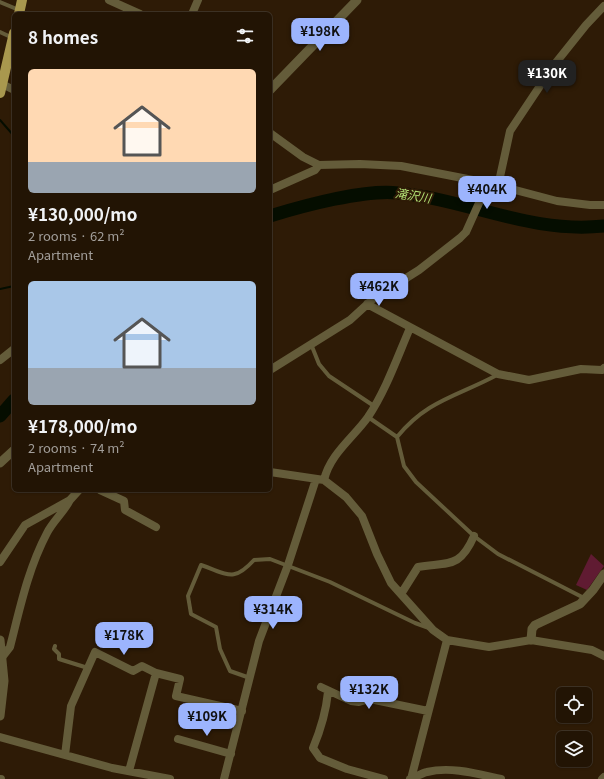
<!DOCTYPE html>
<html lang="en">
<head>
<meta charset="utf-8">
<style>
	body { margin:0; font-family:Georgia,"Noto Sans JP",serif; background:#2a1d0e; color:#f1f3f6; height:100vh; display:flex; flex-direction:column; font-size:15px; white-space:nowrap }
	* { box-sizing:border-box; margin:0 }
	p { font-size:13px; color:#a29e9a }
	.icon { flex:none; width:22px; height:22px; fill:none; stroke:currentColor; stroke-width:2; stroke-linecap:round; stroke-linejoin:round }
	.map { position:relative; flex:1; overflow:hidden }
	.sheet { position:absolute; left:12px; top:12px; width:260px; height:480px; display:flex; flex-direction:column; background:#221404; border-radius:6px; box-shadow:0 1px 3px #0004,0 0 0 1px #3f3326 }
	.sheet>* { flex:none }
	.buttons { position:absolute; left:556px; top:687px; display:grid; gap:8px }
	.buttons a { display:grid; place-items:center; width:36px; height:36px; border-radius:6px; background:#221404; box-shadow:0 1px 3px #0004,0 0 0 1px #3f3326; font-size:20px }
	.price { position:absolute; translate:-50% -34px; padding:0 9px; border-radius:8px; background:#9cb4fd; color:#111; font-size:13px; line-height:26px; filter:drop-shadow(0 1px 2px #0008) }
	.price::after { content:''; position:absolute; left:50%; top:24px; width:12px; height:9px; margin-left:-6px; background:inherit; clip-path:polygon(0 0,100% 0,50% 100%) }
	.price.selected { background:#222; color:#fff }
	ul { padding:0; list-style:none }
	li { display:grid; align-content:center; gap:8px; height:212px; padding:0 16px }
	li span { display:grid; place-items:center; height:124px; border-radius:6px; color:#555 }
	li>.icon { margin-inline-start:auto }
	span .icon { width:72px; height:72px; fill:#fffc; stroke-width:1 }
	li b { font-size:17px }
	h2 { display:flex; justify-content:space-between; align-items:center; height:48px; padding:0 16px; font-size:17px }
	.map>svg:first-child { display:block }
</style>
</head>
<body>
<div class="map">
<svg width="604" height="779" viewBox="0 0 604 779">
	<rect width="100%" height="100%" fill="#2e1b06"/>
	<path fill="#601b32" d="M591,554l13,12 -17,24 -11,-5z"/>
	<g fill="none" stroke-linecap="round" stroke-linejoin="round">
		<path stroke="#050d00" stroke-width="2" d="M0,120l14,16
			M0,289l14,-3"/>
		<path stroke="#050d00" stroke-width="13" d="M270,216c33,-10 96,-27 128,-23 72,7 132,41 206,33
			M0,416l14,-16"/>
		<path stroke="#645c3a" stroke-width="4" d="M0,2l19,8
			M0,32l13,6
			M311,344l8,20 10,12 45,30
			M497,375c-39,21 -70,25 -100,62l7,29 12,16 58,54 24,18 88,45
			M368,417l29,20
			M55,646l-1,3 5,5v5l29,9
			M250,678l-20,-7 -10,-22 -4,-22 -25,-13 -3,-18 13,-31c27,9 32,18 53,-5l16,-1 60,23 85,41 14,5"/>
		<path stroke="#645c3a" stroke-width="8" d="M109,0l31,14
			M192,14l6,-14
			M2,84l12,6
			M270,133l33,24 16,8 41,-1 41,2 87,17 69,18 33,4h14
			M498,186l12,-55 44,-66 32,-40 18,-19
			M270,190l45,-20 4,-5
			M367,304l131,70 31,6 52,-11 21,1 2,-2
			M0,360l14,-11
			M270,370l80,-50 23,-21 46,-29 41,-32 6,-6 22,-49
			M270,472l54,8 22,17 16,19 15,38 14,29 42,47 14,10 42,7 42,-7 61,10 12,6
			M324,480c6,-26 29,-42 44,-63 18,-27 29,-59 42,-89
			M100,490l24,11 1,9 31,17
			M0,562l25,-37 45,-25 9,-10
			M401,594l17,-27c32,-5 42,1 56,-31
			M3,656l7,-9c10,-39 18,-78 37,-114 6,-12 17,-21 23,-33
			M156,673l24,6 -4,17 66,15
			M321,687l30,14 8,1 11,-3 58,12
			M328,692c-2,20 -7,37 -15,56l7,10 27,11 37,10
			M0,737l112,31 58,11
			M178,739l53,15
			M65,755l6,-49 24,-54 38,19 9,-5 14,7 -27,98
			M0,779h1
			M224,779l35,-138 29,-76 28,-86
			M410,779c6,-2 12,-6 17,-7 24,-6 51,2 74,7
			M411,779l36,-139
			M602,779l2,-2"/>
		<path stroke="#645c3a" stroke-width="9" d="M270,90l87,-90
			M0,463l14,-13
			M0,640l4,41 -4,35
			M531,640l1,-11 3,-4 45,-21 13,-14 11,-16"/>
		<path stroke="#a9984e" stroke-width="10" d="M19,14l3,-14
			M0,93l14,-60"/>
	</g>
	<g text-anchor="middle" stroke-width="4" stroke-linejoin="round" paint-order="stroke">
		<g font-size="12" font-style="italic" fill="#b1df74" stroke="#2e1b06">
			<text transform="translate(413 196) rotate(9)" y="4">滝沢川</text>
		</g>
	</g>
</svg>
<div class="buttons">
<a><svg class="icon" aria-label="locate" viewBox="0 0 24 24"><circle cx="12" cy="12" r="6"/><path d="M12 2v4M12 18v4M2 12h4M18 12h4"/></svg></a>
<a><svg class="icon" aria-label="layers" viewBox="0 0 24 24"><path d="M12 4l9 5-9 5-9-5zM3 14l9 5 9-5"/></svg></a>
</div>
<b class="price" style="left:320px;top:52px">¥198K</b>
<b class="price selected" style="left:547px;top:94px">¥130K</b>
<b class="price" style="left:487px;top:210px">¥404K</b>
<b class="price" style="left:379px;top:307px">¥462K</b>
<b class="price" style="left:273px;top:630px">¥314K</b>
<b class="price" style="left:124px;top:656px">¥178K</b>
<b class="price" style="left:369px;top:710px">¥132K</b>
<b class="price" style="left:207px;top:737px">¥109K</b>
<section class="sheet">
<h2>8 homes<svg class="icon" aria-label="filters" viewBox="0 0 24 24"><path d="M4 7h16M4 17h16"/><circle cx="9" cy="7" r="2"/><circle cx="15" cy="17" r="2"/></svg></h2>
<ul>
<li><span style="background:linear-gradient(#ffd9b3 75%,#9aa5b1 0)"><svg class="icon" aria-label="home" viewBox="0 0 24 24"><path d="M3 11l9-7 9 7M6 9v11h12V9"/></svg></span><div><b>¥130,000/mo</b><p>2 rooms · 62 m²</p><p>Apartment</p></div></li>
<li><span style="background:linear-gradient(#a9c7e8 70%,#9aa5b1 0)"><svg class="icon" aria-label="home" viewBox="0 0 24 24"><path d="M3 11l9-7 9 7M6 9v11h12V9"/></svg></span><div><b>¥178,000/mo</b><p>2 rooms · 74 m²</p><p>Apartment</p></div></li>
</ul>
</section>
</div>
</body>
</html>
